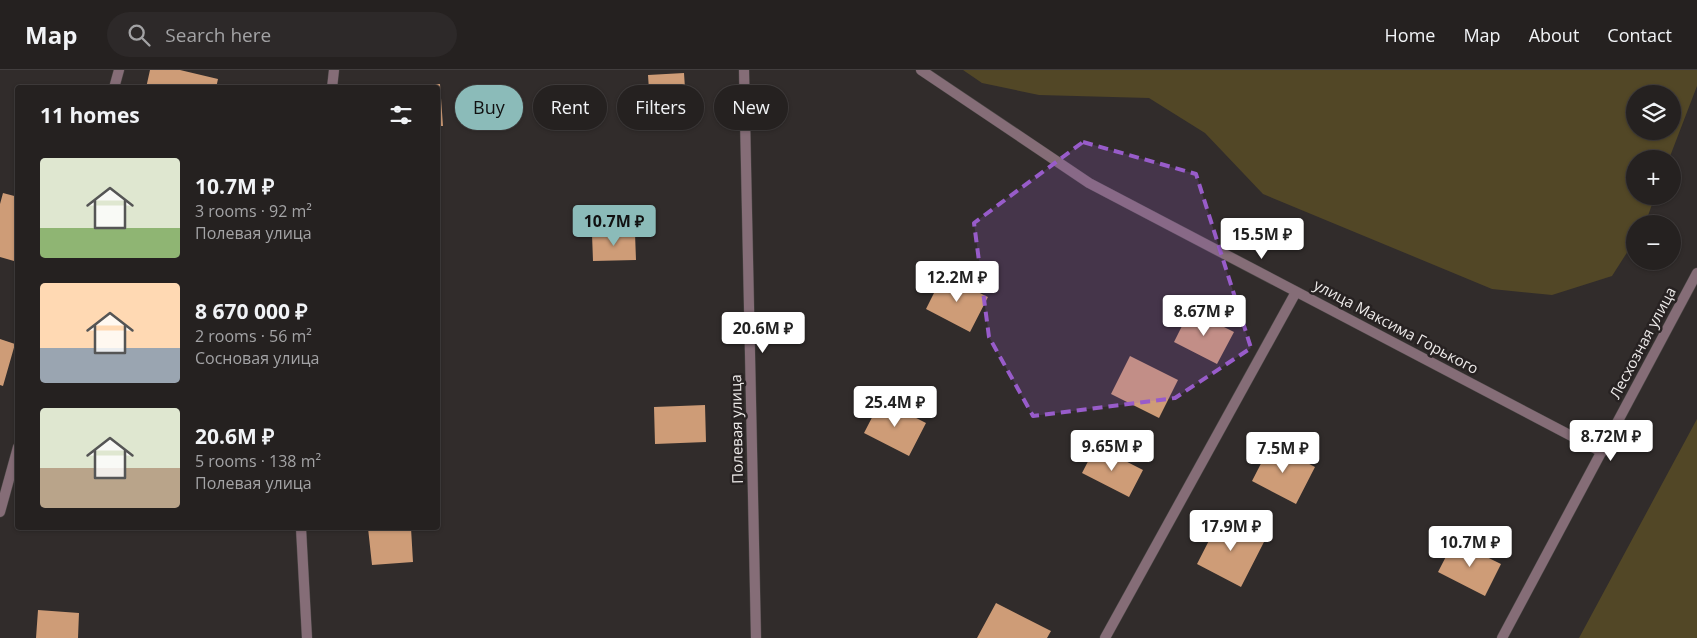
<!DOCTYPE html>
<html lang="en">
<head>
<meta charset="utf-8">
<style>
	body { margin:0; font-family:"Open Sans",sans-serif; background:#2d2929; color:#f1f3f6; height:100vh; display:flex; flex-direction:column; font-size:19px; white-space:nowrap }
	* { box-sizing:border-box; margin:0 }
	p { font-size:16px; color:#a3a3a5 }
	.icon { flex:none; width:28px; height:28px; fill:none; stroke:currentColor; stroke-width:2; stroke-linecap:round; stroke-linejoin:round }
	.map { position:relative; flex:1; overflow:hidden }
	.side { position:absolute; left:15px; top:15px; width:425px; height:445px; display:flex; flex-direction:column; background:#252120; border-radius:5px; box-shadow:0 1px 4px #0004,0 0 0 1px #423e3e }
	.side>* { flex:none }
	.hud { position:absolute; left:455px; top:15px; width:475px; height:45px; display:flex; gap:10px }
	.buttons { position:absolute; left:1626px; top:15px; display:grid; gap:10px }
	.buttons a { display:grid; place-items:center; width:55px; height:55px; border-radius:50%; background:#252120; box-shadow:0 1px 4px #0004,0 0 0 1px #423e3e; font-size:25px }
	.price { position:absolute; translate:-50% -42px; padding:0 11px; border-radius:5px; background:#fff; color:#222; font-size:16px; line-height:32px; filter:drop-shadow(0 1px 2px #0008) }
	.price::after { content:''; position:absolute; left:50%; top:30px; width:15px; height:11px; margin-left:-8px; background:inherit; clip-path:polygon(0 0,100% 0,50% 100%) }
	.price.current { background:#8bbbb9; color:#111 }
	ul { padding:0; list-style:none }
	li { display:flex; align-items:center; gap:15px; height:125px; padding:0 25px }
	li span { display:grid; place-items:center; flex:none; width:140px; height:100px; border-radius:5px; color:#555 }
	li>.icon { margin-inline-start:auto }
	span .icon { width:60px; height:60px; fill:#fffc; stroke-width:1 }
	li b { font-size:21px }
	h2 { display:flex; justify-content:space-between; align-items:center; height:60px; padding:0 25px; font-size:21px }
	.tag { padding:0 18px; border-radius:22px; background:#252120; box-shadow:0 1px 4px #0004,0 0 0 1px #423e3e; font-size:18px; line-height:45px }
	.tag.current { background:#8bbbb9; color:#111 }
	header { display:flex; align-items:center; gap:30px; box-sizing:border-box; height:70px; padding:0 25px; background:#252120; border-bottom:1px solid #423e3e }
	header strong { font-size:24px }
	nav { display:flex; gap:28px; margin-inline-start:auto; font-size:18px }
	.search { width:350px; height:45px; background:#2d2929; display:flex; align-items:center; gap:12px; box-sizing:border-box; padding:0 18px; border-radius:28px; color:#a3a3a5; font-size:19px }
	.map>svg:first-child { display:block }
</style>
</head>
<body>
<header>
<strong>Map</strong>
<div class="search"><svg class="icon" aria-label="search" viewBox="0 0 24 24"><circle cx="10" cy="10" r="6"/><path d="M15 15l6 6"/></svg>Search here</div>
<nav><a>Home</a><a>Map</a><a>About</a><a>Contact</a></nav>
</header>
<div class="map">
<svg width="1697" height="568" viewBox="0 0 1697 568">
	<rect width="100%" height="100%" fill="#312c2b"/>
	<path fill="#524726" fill-rule="evenodd" d="M963,0h734v16l-28,73h-34v37h20l-10,28h-10v16l-23,36 -60,19 -60,-6 -229,-95 -58,-61 -56,-35 -110,-3 -57,-12zM1635,24h37v37h-37z
		M1697,349v219h-118z"/>
	<path fill="#ce9c77" d="M150,0h30l38,9 -2,9h-70z
		M684,3l3,46 -36,2 -3,-46z
		M440,14l3,42h-5v-38h-32v-2z
		M3,123l15,4v51l-4,13 -14,-4v-53z
		M635,163l1,27 -43,1 -1,-27z
		M943,205l45,22 -18,35 -44,-23z
		M1190,240l44,22 -17,32 -43,-22z
		M0,269l15,5 -12,42 -3,-1z
		M1130,286l48,24 -19,38 -48,-24z
		M881,330l45,23 -17,33 -45,-23z
		M705,335l1,37 -51,2 -1,-37z
		M1271,374l44,23 -19,37 -44,-23z
		M1096,376l47,24 -14,27 -47,-24z
		M1221,447l44,23 -24,47 -44,-23z
		M368,458h43l2,34 -41,3z
		M1454,471l47,23 -16,32 -47,-24z
		M996,533l55,28 -4,7h-70z
		M38,540l41,3 -1,25h-42z"/>
	<g fill="none" stroke-linecap="round" stroke-linejoin="round">
		<defs>
			<path id="street" d="M744,0l12,568
				M921,0l168,113 513,269
				M114,18l5,-18
				M332,18l2,-18
				M0,442l18,-65
				M301,458l6,110
				M1105,568l191,-346
				M1502,568l195,-365"/>
		</defs>
		<use href="#street" stroke="#4b4746" stroke-width="11"/>
		<use href="#street" stroke="#856d77" stroke-width="10"/>
	</g>
	<path fill="#985cca" fill-opacity="0.2" stroke="#985cca" stroke-width="4" stroke-dasharray="10 6" stroke-linejoin="round" d="M1083,72l113,32 55,174 -76,50 -142,18 -44,-79 -15,-114z"/>
	<g text-anchor="middle" stroke-width="5" stroke-linejoin="round" paint-order="stroke">
		<g font-size="15" fill="#edeae9" stroke="#272222">
			<text transform="translate(1396 257) rotate(28)" y="5">улица Максима Горького</text>
			<text transform="translate(1643 273) rotate(-62)" y="5">Лесхозная улица</text>
			<text transform="translate(737 359) rotate(-91)" y="5">Полевая улица</text>
		</g>
	</g>
</svg>
<div class="buttons">
<a><svg class="icon" aria-label="layers" viewBox="0 0 24 24"><path d="M12 4l9 5-9 5-9-5zM3 14l9 5 9-5"/></svg></a>
<a>+</a>
<a>−</a>
</div>
<b class="price current" style="left:614px;top:177px">10.7M ₽</b>
<b class="price" style="left:1262px;top:190px">15.5M ₽</b>
<b class="price" style="left:957px;top:233px">12.2M ₽</b>
<b class="price" style="left:1204px;top:267px">8.67M ₽</b>
<b class="price" style="left:763px;top:284px">20.6M ₽</b>
<b class="price" style="left:895px;top:358px">25.4M ₽</b>
<b class="price" style="left:1611px;top:392px">8.72M ₽</b>
<b class="price" style="left:1112px;top:402px">9.65M ₽</b>
<b class="price" style="left:1283px;top:404px">7.5M ₽</b>
<b class="price" style="left:1231px;top:482px">17.9M ₽</b>
<b class="price" style="left:1470px;top:498px">10.7M ₽</b>
<div class="hud">
<a class="tag current">Buy</a>
<a class="tag">Rent</a>
<a class="tag">Filters</a>
<a class="tag">New</a>
</div>
<section class="side">
<h2>11 homes<svg class="icon" aria-label="filters" viewBox="0 0 24 24"><path d="M4 7h16M4 17h16"/><circle cx="9" cy="7" r="2"/><circle cx="15" cy="17" r="2"/></svg></h2>
<ul>
<li><span style="background:linear-gradient(#dfe7d0 70%,#8fb573 0)"><svg class="icon" aria-label="home" viewBox="0 0 24 24"><path d="M3 11l9-7 9 7M6 9v11h12V9"/></svg></span><div><b>10.7M ₽</b><p>3 rooms · 92 m²</p><p>Полевая улица</p></div></li>
<li><span style="background:linear-gradient(#ffd9b3 65%,#9aa5b1 0)"><svg class="icon" aria-label="home" viewBox="0 0 24 24"><path d="M3 11l9-7 9 7M6 9v11h12V9"/></svg></span><div><b>8 670 000 ₽</b><p>2 rooms · 56 m²</p><p>Сосновая улица</p></div></li>
<li><span style="background:linear-gradient(#dfe7d0 60%,#b9a48a 0)"><svg class="icon" aria-label="home" viewBox="0 0 24 24"><path d="M3 11l9-7 9 7M6 9v11h12V9"/></svg></span><div><b>20.6M ₽</b><p>5 rooms · 138 m²</p><p>Полевая улица</p></div></li>
</ul>
</section>
</div>
</body>
</html>
